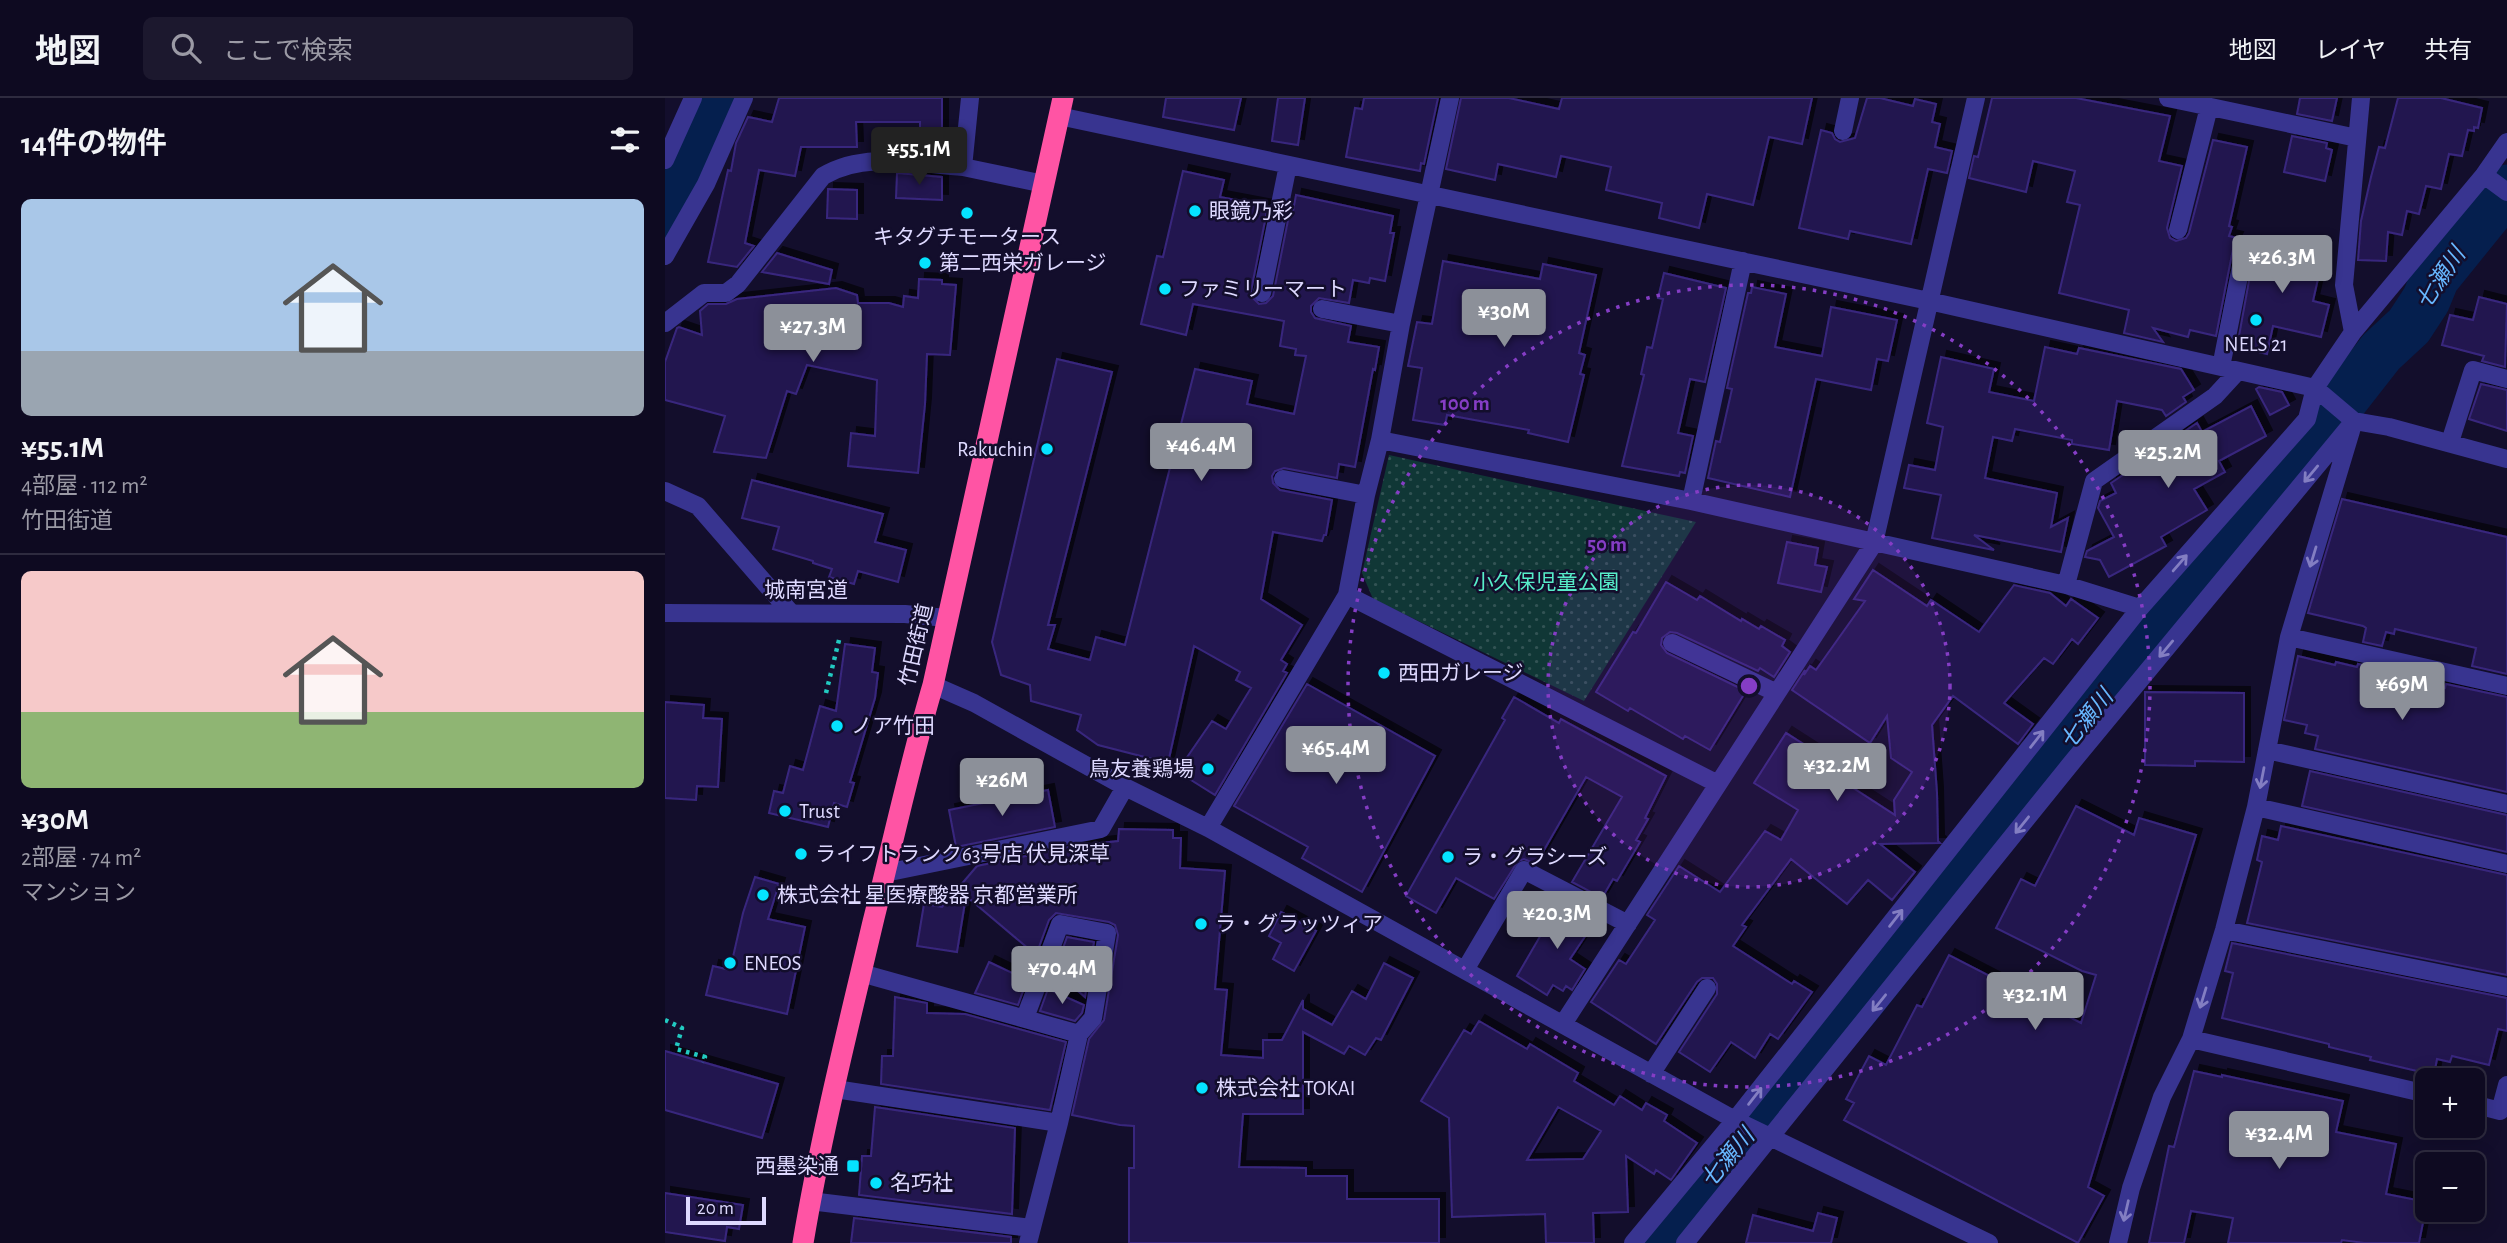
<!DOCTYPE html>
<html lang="ja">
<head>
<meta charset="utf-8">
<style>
	body { margin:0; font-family:"Alegreya Sans","Noto Sans JP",sans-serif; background:#1c182e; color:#f1f3f6; height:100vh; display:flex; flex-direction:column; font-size:26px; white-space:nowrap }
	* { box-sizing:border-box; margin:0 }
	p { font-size:23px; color:#9b9aa5 }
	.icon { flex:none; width:38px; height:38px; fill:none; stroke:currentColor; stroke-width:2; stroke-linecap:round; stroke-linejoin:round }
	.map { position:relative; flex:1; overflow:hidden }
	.details { display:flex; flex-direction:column; background:#0e0a21; width:665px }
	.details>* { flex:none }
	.buttons { position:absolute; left:1750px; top:970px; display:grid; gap:14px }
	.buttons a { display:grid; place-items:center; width:70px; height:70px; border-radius:10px; background:#0e0a21; box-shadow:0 4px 18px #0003,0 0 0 2px #2e2b3f; font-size:35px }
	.scale { position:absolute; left:21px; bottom:18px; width:80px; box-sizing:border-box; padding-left:7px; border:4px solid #ded9ff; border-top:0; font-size:19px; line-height:24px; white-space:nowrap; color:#ded9ff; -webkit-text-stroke:5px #130e2c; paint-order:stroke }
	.price { position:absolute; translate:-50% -60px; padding:0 16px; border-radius:7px; background:#8c9099; color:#fff; font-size:23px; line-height:46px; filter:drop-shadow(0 2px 4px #0008) }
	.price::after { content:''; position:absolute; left:50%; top:42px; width:21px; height:16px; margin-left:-10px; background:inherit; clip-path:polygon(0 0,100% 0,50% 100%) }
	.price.current { background:#222; color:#fff }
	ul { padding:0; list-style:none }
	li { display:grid; align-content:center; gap:14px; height:371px; padding:0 21px }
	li+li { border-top:2px solid #2e2b3f }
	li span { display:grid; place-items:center; height:217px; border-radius:10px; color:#555 }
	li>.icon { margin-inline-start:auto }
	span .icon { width:126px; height:126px; fill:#fffc; stroke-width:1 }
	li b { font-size:30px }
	h2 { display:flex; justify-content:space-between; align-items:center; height:84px; padding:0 21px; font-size:30px }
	header { display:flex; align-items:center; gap:42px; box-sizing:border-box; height:98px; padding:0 35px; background:#0e0a21; border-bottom:2px solid #2e2b3f }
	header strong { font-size:33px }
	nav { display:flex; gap:38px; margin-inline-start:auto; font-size:24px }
	.search { width:490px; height:63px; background:#1c182e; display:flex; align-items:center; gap:18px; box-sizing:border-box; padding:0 24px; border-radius:10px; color:#9b9aa5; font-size:26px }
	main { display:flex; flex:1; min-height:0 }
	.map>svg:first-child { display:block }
</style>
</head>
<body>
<header>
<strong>地図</strong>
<div class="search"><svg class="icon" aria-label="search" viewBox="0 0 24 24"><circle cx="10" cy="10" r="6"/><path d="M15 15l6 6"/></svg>ここで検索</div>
<nav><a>地図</a><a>レイヤ</a><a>共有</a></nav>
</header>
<main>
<section class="details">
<h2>14件の物件<svg class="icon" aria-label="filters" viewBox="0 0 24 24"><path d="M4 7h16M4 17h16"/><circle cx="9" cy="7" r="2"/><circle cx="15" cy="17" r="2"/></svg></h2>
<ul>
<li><span style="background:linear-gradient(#a9c7e8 70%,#9aa5b1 0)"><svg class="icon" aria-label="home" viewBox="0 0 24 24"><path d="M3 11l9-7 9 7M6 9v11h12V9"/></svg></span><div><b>¥55.1M</b><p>4部屋 · 112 m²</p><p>竹田街道</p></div></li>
<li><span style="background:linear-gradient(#f6c9c9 65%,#8fb573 0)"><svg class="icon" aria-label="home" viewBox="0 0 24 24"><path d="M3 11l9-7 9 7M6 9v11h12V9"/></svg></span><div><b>¥30M</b><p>2部屋 · 74 m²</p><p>マンション</p></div></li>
</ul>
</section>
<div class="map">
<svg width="1842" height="1145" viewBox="0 0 1842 1145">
	<defs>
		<pattern id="park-dots" width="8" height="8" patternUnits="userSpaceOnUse" patternTransform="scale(1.75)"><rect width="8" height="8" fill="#103736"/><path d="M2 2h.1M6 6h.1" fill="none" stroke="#325354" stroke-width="1.8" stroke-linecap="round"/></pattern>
		<filter id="shadow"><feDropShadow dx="6" dy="-6" stdDeviation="0" flood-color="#0009"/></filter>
	</defs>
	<rect width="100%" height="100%" fill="#130e2c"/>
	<path fill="url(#park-dots)" d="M724,357l307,67 -112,179 -211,-102 -11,-26z"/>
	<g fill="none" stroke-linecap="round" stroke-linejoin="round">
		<path stroke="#051f4e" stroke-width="49" d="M0,120l57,-120
			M990,1145l203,-239 274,-344 163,-198 86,-110 28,-26 17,-26 9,-22 72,-89"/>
	</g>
	<path fill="#24184f" stroke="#39277e" stroke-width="2" fill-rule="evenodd" filter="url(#shadow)" d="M114,0h163v56l-22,-3v-29h-64l1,25h-56l-6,29 -36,-6 -14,73 9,3 -17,21 -29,-5 20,-92 3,1 5,-28 12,-26 24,5z
		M501,0h75l-7,32 -71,-13z
		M613,0h27l-7,47 -26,-4z
		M699,0h74l-14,66 -3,-1 -1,8 -74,-14 9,-49 7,1z
		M796,0h48l50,11 3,-11h250l-10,46 -33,-7 -16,68 -46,-11 -8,34 -40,-10 3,-15 -56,-13 5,-23 -50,-11 -5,21 -58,-13 -3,16 -49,-11z
		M1202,0h13l33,8 2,-7 21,5 -4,18 8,2 -5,23 17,4 -5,22 -19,-4 -17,75 -61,-13 -2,8 -49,-11 22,-98 11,3 3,6 5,3 15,-4z
		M1327,0h84l94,18 -11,45 23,5 -15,62 3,10 6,3 10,-3 3,-5 24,-93 34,7 -18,79 3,1 -3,9 8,2 -3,6 -18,92 -26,-6 -2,7 -35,-9 10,14 -39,-9 5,-23 -70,-17 21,-88 -13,-3 8,-31 -42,-10 -7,31 -57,-14 5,-22 4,1z
		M1635,0h37l-5,23 -35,-7z
		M1733,0h43l41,10 -4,20 -4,-1v4l-6,-1 -6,26 -13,-2 -8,35 -15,-3 -7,28 -12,-3 -5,24 -14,-3 -2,29 -28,-1 3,-39 10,-44 8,-30 6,1z
		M1627,38l35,7 -1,5 6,2 -7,31 -41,-9z
		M518,73l41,9 -4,17 48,9 -17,85 1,6 7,7 7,-1 7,-7 17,-86 3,1 3,-16 97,21 -3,17h4l-9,48 -15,-3 -1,5 -16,-3 -4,23 -30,-5 -8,8v6l4,6 36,8 -3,16 31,5 -4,23 -2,-1 -18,98 -16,-3 -2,14 -53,-10 -9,3 -3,5 1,7 7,7 52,10 -6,35h-2l-2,6 -49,-9 -12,67 41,26 -21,35 6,4 -4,7 4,2 -72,122 -32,-20 4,-7 -6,-2 31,-45 14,8 25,-41 -15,-8 4,-8 -46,-26 -26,117 -70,-18 -21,-15 4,-15 -50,-14 -1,-16 -29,-10 -9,-33 65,-283 55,13 -64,253h7l-7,24 42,11 6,-23 29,8 70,-276 57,12 -5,23 47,10 12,-58 -11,-1 1,-6 -16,-3 4,-25 -91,-17 -7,31 -45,-11 16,-68 6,1z
		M232,75l45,4v23l-46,-2z
		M163,91l29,1v29l-30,-1z
		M1591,144l34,8 2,-6 32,8 -11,49 16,4 -8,32 -48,-11 -6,28 -30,-7z
		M112,155l55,17 -3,14 -67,-12z
		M778,163l97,18 3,-15 53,11 -17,78 6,2 -5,19 4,1 -16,67 -40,-9 1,-3 -82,-15 -2,10 -32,-5 9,-52 -14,-2 9,-44 15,2z
		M999,175l62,15 -21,94 -15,-3 -12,54 15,3 -8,37 -5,-1 -1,4 -57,-10 22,-91 -3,-1 6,-27 5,1 11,-49 -5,-1z
		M254,181l23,1v4l14,1 -6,70 -23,-1 -2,50 -7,69 -70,-7 3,-33 24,3 2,-56 -70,-15 -11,29 -9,-3 -21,67 -52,-6 11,-36 -60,-16v-38l12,-34 2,-1 23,8 -2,-24 8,-7h18l11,-5 99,-11 21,7 1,8h31l14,4 1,-11 14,2z
		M1087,189l34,7 -11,53 47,9 9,-49 66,13 -9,41 -11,-2 -6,31 -55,-11 -26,118 -82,-19 8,-37 4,1 12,-53 -5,-1 21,-95h3z
		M1814,199l28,7 -2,63 -23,-6 2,-5 -42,-11 8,-30 23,5z
		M1380,249l32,7 2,-6 102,21 13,21 -11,7 3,5 -20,14 -4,-6 -45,-9 -8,49 -37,-6v-4l-57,-11 -3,12 -19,-4 -8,41 72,15 -6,34 17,-9 -7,34 -87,-17 20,15 -62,-12 9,-43 -37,-7 5,-23 26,5 8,-43 -16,-4 14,-66 53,12 -5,23 45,9z
		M1816,286l26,6v41l-38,-12z
		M1594,289l23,5 7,13 -19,10 -14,-26z
		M1586,308l15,30 -47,25 6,11 -31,17 13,21 -46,27 5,9 -57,31 -9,-17 -15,-3 2,-6 27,-14 -16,-29 2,-7 16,-8 -5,-10 25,-17 46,-25 -4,-5 19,-13 5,9z
		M87,382l131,34 -8,28 31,8 -8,32 -40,-11 -4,13 -25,-7 3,-8 -19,-6v-2l-40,-12 6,-22 -37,-9z
		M1677,401l165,38v137l-35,-8 4,-18 -81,-19 -1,5 -8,-2 -4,14 -19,-4 3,-14 -3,-2 -55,-13z
		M1122,444l31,6 -3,17 12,2 -6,25 -43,-9z
		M1208,472l54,36 4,-6 48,32 35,-47 36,8 16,13 5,-7 27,19 -20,26 -6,-5 -19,25 -9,-6 -40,45 29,21 -15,20 -65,-48 -21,29 5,68 1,48 2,2 -60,1 35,28 -23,28 -24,-20 -21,24 -56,-45 -49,66 4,2 -13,19 59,38 2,-3 18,11 -34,47 -8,-5 -15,24 -24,-16 -21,30 -31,-20 38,-58v-10l-4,-6h-11l-5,4 -41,62 -65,-42 28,-42 7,4 29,-44 -8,-5 32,-49 41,26 45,-61 16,9 17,-30 -44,-27 32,-50 64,41 -6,8 51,33 -1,-15 18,-28 -21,-14 -4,-42 -17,27 -78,-53 13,-20 -1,5 6,-9 6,4 49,-69 -11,-2z
		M1001,484l31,18 3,-4 41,25 1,-2 17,10 2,-3 24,14 -3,6 8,6 -16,25 -14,-9 -2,3 -81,-38 -7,-1 -8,6 -1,7 6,8 79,38 -36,59 -25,-14 -2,3 -53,-31 -2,3 -32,-19 37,-60 3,1z
		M180,546l30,4 -3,24 6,1 -3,25 -25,84 4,1 -7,24 -13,-4 -6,24 -59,-14 5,-22 9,2 7,-27 13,4 17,-64 16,5z
		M1633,558l37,9 1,-3 21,5 1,-3 19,4 -1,4 69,16 1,-4 61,13v95l-192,-43 3,-13 -13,-3 2,-8 -23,-5z
		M642,586l128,72 -73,136 -60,-34 6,-11 -74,-41z
		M1480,594l99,1v69l-49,-1v5l-50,-1z
		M849,599l45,26 2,-4 105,57 -21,42 3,1 -12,21 4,2 -23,39 -4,-2 -11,19 -30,-16 50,-85 -36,-20 -50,87 -12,-5 -6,2 -24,38 -38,-21 -20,35 -30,-17 99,-176 -3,-2z
		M0,604l39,3 -1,13 19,1 -4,68 -21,-1 -1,14 -31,-2z
		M1645,673l197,44v37l-205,-46z
		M383,692l7,37 -99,20 -7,-37z
		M1411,708l58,29 5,-17 57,17 -108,352 16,9 -26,47 -234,-123 10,-17 -8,-4 23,-43 17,9 31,-60 5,2 27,-52 132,68 15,-48 -14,-4 -86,-43 25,-49 14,7z
		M1616,728l226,49v100l-260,-52 15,-61 -5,-2 5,-24 16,4z
		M454,731l54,1v8h8l-1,30 45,3 -10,118 12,1 -6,65 42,3v-18h19l21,-40v9l29,16 20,-34 14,8 18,-36 29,15 -32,62 -5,-2 -11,17 -16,-9 -5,8 -41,-22v82h-60l-4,53 67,1v8h41v23h92v44h-310v-75h5v-42l-14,-1 -48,-10 17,-76 15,-19 14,-85 -3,-10 -6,-3 -53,-9 -7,7 -13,35 -70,-59 -9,56 -40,-6 7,-42 18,3 35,-41 97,-20 44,-5z
		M90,779l24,7 -11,35 37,8 -18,87 -81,-19 7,-29 17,4 13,-57z
		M895,804l36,18 -26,39 15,10 -13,21 -6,-4 -3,5 -10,-6 -6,10 -30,-19z
		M616,814l35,19 -22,40 -21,-12 8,-16 -12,-7z
		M402,839l27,5 -9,55 -30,-26z
		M1567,845l275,55v33l-9,-2 -9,36 -37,-9 -2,6 -13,-3 -3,16 -64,-15 1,-3 -42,-10v-3l-107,-26 11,-45 -8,-2z
		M324,864l38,18 -9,25 -43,-12z
		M383,891l36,16 -2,8 -7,8 -35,-10z
		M230,899l32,6v10l38,1 101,28 -16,68 -169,-26 1,-28h11z
		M814,923l48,28 3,-5 48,29 -4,8 40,24 6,-9 22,14 4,-7 21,12 -3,6 33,22 -26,37 -15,-10 -2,4 -28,-18 2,56 -35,1 1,30h-48l-1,-29 -93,3 -3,-99 -28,-17 43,-71 7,4zM893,1009l43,24 -18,28 -56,1z
		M0,953l113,33 -16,54 -97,-28z
		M1529,973l28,6v-2l121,26 -7,31 60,12 -10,50 41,8 -8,41h-55l-22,-3 -1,3h-113l5,-25 -42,-7 -7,32h-35l20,-97 5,1z
		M210,1009l140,21 -3,86 -153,-19 3,-39h9z
		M0,1095l78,12 -4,24 -12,-2 -2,14 -60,-9z
		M1153,1115l19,5 -6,25h-85l7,-28 60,16z
		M189,1120l157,19v6h-160z"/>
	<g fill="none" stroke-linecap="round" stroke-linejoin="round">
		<path stroke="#22cac1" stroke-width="4.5" stroke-dasharray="3.5 5" stroke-linecap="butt" d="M161,595l14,-57
			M0,922l17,8 -6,21 29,8 -3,5"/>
		<path stroke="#383490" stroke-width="18" d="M305,0l-7,69 81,17
			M1503,0l189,40
			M394,18l870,185 386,87 39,33 35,6 118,32
			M1178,33l7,-33
			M0,62l28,-62
			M1819,77l23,17
			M1513,132l31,-123
			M0,158l41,-72 38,-86
			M597,195l26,-128
			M657,211l79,15
			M0,225l39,-30h22l12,-9 85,-108c41,-25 94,-12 140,-9
			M1688,234l-9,-47 17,-187
			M1556,269l24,-121
			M715,342l311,61 375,84 74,23
			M1785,344l23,-72 34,9
			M618,381l83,16
			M0,393l33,15 93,107
			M1026,403l52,-240
			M1401,487l28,-104 121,-85 23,-25
			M682,497l371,189
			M0,515l240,1 41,4
			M1624,539l218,49
			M1007,545l105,50
			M268,587l41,18 151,84 83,41 527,292 254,123
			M1602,652l240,54
			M1591,709l251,57
			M543,730l139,-233 19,-100 14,-55 21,-116 49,-226
			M220,775l216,-44 24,-42
			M1559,832l283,57
			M800,872l59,-100 104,54
			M196,875l218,61 -20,89 -31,120
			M360,920l35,-94 47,9 -14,85 -14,16
			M898,926l311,-481 102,-445
			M1526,941l236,55
			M986,976l56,-86
			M170,991l224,34
			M1808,1006l27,7 7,-26
			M145,1103l221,27
			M968,1145l102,-123 405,-512 167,-189 8,-31 38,-56 131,-157 23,-33
			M1020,1145l384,-477 285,-345
			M1453,1145l13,-55 31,-91 29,-58 33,-109 32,-123 33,-170 62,-206"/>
		<path stroke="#ff54a4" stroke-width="21" d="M138,1145c18,-108 45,-215 70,-321 20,-80 37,-159 60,-237l130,-587"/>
	</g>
	<defs><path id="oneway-shaft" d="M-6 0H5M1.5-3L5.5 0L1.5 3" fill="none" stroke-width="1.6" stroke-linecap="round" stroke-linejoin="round" transform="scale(1.75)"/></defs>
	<g stroke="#837ec2">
		<use href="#oneway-shaft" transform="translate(1646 376) rotate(130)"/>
		<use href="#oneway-shaft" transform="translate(1648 459) rotate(107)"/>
		<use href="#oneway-shaft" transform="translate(1515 465) rotate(-49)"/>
		<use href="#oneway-shaft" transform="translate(1501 551) rotate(130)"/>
		<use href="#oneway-shaft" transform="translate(1372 641) rotate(-52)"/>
		<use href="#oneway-shaft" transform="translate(1597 680) rotate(101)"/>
		<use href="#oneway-shaft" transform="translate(1357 727) rotate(129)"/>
		<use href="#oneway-shaft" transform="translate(1231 820) rotate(-52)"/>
		<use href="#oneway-shaft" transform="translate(1538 900) rotate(107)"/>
		<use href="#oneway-shaft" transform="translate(1214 905) rotate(129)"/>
		<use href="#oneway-shaft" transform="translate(1090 998) rotate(-52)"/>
		<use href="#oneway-shaft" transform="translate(1461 1113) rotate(103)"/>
	</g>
	<circle cx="1084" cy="588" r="201" fill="#853dc5" fill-opacity=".12"/>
	<g fill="none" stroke="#853dc5" stroke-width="3.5" stroke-dasharray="3.5 7">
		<circle cx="1084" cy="588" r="201"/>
		<circle cx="1084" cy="588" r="401"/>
	</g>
	<g fill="#05e3ff" stroke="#130e2c" stroke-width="2.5">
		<circle cx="530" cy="113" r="7"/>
		<circle cx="302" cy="115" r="7"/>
		<circle cx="260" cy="165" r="7"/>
		<circle cx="500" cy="191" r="7"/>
		<circle cx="1591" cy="222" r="7"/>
		<circle cx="382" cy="351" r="7"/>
		<circle cx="719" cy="575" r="7"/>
		<circle cx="172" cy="628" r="7"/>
		<circle cx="543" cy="671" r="7"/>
		<circle cx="120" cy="713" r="7"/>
		<circle cx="136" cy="756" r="7"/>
		<circle cx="783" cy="759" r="7"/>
		<circle cx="98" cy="797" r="7"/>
		<circle cx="536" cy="826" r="7"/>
		<circle cx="65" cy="865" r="7"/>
		<circle cx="537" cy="990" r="7"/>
		<rect x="181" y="1061" width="14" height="14" rx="3.5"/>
		<circle cx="211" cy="1085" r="7"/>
	</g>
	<g text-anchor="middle" stroke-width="5" stroke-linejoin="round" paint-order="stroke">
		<g font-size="21" fill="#ded9ff" stroke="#130e2c" text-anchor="start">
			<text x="544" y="120">眼鏡乃彩</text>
			<text x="302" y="146" text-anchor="middle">キタグチモータース</text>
			<text x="274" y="172">第二西栄ガレージ</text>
			<text x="514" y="198">ファミリーマート</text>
			<text x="1591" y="253" text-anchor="middle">NELS 21</text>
			<text x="368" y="358" text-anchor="end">Rakuchin</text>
			<text x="733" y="582">西田ガレージ</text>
			<text x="186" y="635">ノア竹田</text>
			<text x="529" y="678" text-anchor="end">鳥友養鶏場</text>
			<text x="134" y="720">Trust</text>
			<text x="150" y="763">ライフトランク63号店 伏見深草</text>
			<text x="797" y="766">ラ・グラシーズ</text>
			<text x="112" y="804">株式会社 星医療酸器 京都営業所</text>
			<text x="550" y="833">ラ・グラッツィア</text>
			<text x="79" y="872">ENEOS</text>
			<text x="551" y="997">株式会社 TOKAI</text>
			<text x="174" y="1075" text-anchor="end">西墨染通</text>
			<text x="225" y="1092">名巧社</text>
		</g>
		<g font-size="21" fill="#57edc9" stroke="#130e2c">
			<text x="881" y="491">小久保児童公園</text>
		</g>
		<g font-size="21" fill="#ded9ff" stroke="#130e2c">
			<text x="141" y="499">城南宮道</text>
			<text transform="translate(251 547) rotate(-77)" y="7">竹田街道</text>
		</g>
		<g font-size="23" font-style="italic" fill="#67b7ff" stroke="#130e2c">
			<text transform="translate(1775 180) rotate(-56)" y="8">七瀬川</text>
			<text transform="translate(1421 621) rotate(-51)" y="8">七瀬川</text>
			<text transform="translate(1062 1060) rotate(-50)" y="8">七瀬川</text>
		</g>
	</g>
	<circle cx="1084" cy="588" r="10" fill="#853dc5" stroke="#130e2c" stroke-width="3.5"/>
	<g font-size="21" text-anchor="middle" font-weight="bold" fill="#853dc5" stroke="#130e2c" stroke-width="5" stroke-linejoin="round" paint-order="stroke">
		<text x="800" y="312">100 m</text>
		<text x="942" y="453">50 m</text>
	</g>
</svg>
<div class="buttons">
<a>+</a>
<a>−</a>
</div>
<div class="scale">20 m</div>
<b class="price current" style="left:254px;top:89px">¥55.1M</b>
<b class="price" style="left:1617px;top:197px">¥26.3M</b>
<b class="price" style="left:839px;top:251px">¥30M</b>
<b class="price" style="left:148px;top:266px">¥27.3M</b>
<b class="price" style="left:536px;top:385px">¥46.4M</b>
<b class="price" style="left:1503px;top:392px">¥25.2M</b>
<b class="price" style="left:1737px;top:624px">¥69M</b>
<b class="price" style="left:671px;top:688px">¥65.4M</b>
<b class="price" style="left:1172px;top:705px">¥32.2M</b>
<b class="price" style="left:337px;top:720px">¥26M</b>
<b class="price" style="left:892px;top:853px">¥20.3M</b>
<b class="price" style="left:397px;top:908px">¥70.4M</b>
<b class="price" style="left:1370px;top:934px">¥32.1M</b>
<b class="price" style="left:1614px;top:1073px">¥32.4M</b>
</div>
</main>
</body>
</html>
